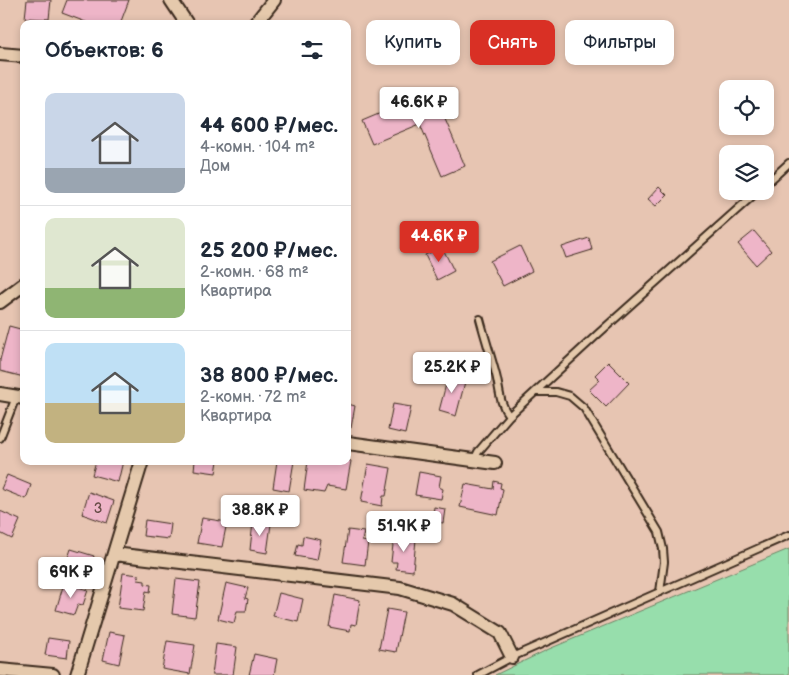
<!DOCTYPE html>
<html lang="ru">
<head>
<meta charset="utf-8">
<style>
	body { margin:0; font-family:"Balsamiq Sans",sans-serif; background:#f2f2f3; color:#1f2937; height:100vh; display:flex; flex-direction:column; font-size:19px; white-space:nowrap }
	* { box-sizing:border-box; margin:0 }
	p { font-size:16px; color:#747a83 }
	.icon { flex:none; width:28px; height:28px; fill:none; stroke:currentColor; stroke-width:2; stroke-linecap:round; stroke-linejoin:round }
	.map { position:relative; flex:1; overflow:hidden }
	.panel { position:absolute; left:20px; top:20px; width:331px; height:445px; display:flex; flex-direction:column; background:#fff; border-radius:10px; box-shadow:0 2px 8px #0003 }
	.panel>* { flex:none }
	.banner { position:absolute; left:366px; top:20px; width:348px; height:45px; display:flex; gap:10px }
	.fabs { position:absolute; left:719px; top:80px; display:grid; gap:10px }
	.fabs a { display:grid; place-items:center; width:55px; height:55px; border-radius:10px; background:#fff; box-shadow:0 2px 8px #0003; font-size:25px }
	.price { position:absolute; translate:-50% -42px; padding:0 11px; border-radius:5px; background:#fff; color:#222; font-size:16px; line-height:32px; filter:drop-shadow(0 1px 2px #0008) }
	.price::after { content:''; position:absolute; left:50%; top:30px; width:15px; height:11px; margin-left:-8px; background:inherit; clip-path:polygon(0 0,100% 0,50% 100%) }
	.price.selected { background:#d93025; color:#fff }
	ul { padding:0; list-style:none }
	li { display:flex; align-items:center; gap:15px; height:125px; padding:0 25px }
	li+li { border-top:1px solid #e0e1e3 }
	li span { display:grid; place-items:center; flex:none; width:140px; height:100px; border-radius:10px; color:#555 }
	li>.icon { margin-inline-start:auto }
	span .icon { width:60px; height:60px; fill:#fffc; stroke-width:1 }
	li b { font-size:21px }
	h2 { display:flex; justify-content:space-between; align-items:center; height:60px; padding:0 25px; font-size:21px }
	.pill { padding:0 18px; border-radius:10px; background:#fff; box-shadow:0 2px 8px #0003; font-size:18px; line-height:45px }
	.pill.selected { background:#d93025; color:#fff }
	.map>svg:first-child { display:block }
</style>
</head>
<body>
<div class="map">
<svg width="789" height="675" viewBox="0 0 789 675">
	<rect width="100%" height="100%" fill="#e7c5b2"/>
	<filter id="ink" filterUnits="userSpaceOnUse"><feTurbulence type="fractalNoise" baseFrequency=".02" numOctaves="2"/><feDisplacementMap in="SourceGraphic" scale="10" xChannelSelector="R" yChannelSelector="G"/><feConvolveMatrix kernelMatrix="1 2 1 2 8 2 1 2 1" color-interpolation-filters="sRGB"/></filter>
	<g filter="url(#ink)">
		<path fill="#97deac" stroke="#698465" d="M789,549v126h-294l54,-26z"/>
		<path fill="#eeb5c8" stroke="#3b2a1e" d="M27,0h24l-2,19 -24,-1z
			M67,0h62l-9,24h-29l-29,-11z
			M433,91l32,75 -23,10 -22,-52 -48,20 -10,-23z
			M659,187l8,8 -11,11 -8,-7z
			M754,231l17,20 -15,14 -18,-21z
			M589,238l3,12 -26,8 -4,-11z
			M520,246l12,25 -29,15 -13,-25z
			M442,247l12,24 -17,9 -12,-25z
			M9,326l15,4v47l-24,-6v-11z
			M608,362l21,21 -23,24 -17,-17 11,-10 -5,-5z
			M449,373l17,5 -10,38 -17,-5z
			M348,404l7,2 -4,22 -3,-1z
			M393,404l18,3 -6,27 -17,-4z
			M348,460l3,1 -5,28 -19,-3 -3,7 -20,-3 4,-29h40z
			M96,461h27l-5,21 -26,-7z
			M195,461h23l-2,12 -22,-3z
			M277,461h17l-5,30 -16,-3z
			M368,464l23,4 -5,28h-3l-1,10 -21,-4z
			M419,472l22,4 -2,11 4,2 -2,10 -26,-4z
			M7,475l24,10 -5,14 -25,-10z
			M494,481l7,2 -1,5 3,1 -5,26 -38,-8 5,-23 28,5z
			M89,492l25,9 -7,22 -25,-9z
			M434,507l11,2 -2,14 -11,-2z
			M0,511l20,9 -8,19 -12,-6z
			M202,518l25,4 -5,25 -25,-4z
			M145,520l26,4 -2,15 -26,-3z
			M253,522l18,2 -4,29 -17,-3z
			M348,530l16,2 -2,9 6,1 -3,23 -22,-3z
			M303,536l18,4 -4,20 -22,-4 3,-12 4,1z
			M394,536l22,3 -3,32 -17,-2 1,-7h-6z
			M71,549l23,7 -5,18 -24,-7z
			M123,573l16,2 -1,5 7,1v3l6,1 -1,7 -4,-1 -3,20 -25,-3z
			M176,579l24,3 -5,35 -23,-3z
			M64,583l24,7 -5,15 -5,-1 -4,11 -18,-5z
			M226,583l22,5 -3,10 3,1 -2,12h-9l-3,12 -16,-4z
			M279,593l24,6 -5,23 -25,-6z
			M335,595l25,5 -4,25 -5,-1 -1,7 -21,-4z
			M387,609l17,3 -8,40 -17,-3z
			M109,632l16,3 -6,29 -16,-4z
			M48,638l21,3 -2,17 -22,-3z
			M167,641l28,4 -5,29 -28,-5z
			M216,644l21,3 -4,28h-21z
			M254,654l23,5 -3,16h-25z"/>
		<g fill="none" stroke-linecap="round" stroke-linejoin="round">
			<defs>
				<path id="lane" d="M765,185l24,-22
					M480,319c5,19 11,37 16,56 4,15 3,28 13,41
					M535,392h21l14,4 14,12 75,124 4,17 1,13 -4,30
					M0,438l16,-41
					M474,460l4,-8 31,-36 90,-83 159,-142
					M478,675l34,-18 277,-122"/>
				<path id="street" d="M171,0l16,24
					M255,24l19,-24
					M0,54l24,2
					M0,302l24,-18
					M0,394l24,4
					M348,443l147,20
					M114,554l286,34 53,16 47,29 12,24
					M0,670l53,5
					M77,675l65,-214"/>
			</defs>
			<use href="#lane" stroke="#3b2a1e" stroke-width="10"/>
			<use href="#street" stroke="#3b2a1e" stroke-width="16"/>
			<use href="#lane" stroke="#e5c9ac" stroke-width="6"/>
			<use href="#street" stroke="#e5c9ac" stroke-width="12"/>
		</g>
	</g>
	<g text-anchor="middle" stroke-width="5" stroke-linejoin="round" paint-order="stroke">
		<g font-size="14" fill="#684d48">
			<text x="98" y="513">3</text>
		</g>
	</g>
</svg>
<div class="fabs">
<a><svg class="icon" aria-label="locate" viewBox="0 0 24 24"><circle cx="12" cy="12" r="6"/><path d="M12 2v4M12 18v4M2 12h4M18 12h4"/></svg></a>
<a><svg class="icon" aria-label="layers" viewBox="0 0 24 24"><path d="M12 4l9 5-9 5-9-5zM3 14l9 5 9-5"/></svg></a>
</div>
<b class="price" style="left:419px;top:129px">46.6K ₽</b>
<b class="price selected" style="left:439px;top:263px">44.6K ₽</b>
<b class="price" style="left:452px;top:394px">25.2K ₽</b>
<b class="price" style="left:260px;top:537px">38.8K ₽</b>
<b class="price" style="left:404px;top:553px">51.9K ₽</b>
<b class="price" style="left:71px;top:599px">69K ₽</b>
<div class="banner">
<a class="pill">Купить</a>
<a class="pill selected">Снять</a>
<a class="pill">Фильтры</a>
</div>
<section class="panel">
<h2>Объектов: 6<svg class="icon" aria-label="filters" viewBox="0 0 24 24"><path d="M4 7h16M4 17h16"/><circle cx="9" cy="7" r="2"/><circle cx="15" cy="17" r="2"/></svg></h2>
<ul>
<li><span style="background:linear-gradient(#c9d6e8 75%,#9aa5b1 0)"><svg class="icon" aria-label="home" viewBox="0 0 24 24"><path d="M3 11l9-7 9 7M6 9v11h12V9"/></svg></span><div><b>44 600 ₽/мес.</b><p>4-комн. · 104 m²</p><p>Дом</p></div></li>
<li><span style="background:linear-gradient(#dfe7d0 70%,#8fb573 0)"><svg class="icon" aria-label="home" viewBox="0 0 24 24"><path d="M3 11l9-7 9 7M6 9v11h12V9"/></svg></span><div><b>25 200 ₽/мес.</b><p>2-комн. · 68 m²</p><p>Квартира</p></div></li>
<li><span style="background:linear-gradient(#bfe0f5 60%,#c2b280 0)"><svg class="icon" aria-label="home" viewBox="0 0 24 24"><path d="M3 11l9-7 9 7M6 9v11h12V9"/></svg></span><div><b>38 800 ₽/мес.</b><p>2-комн. · 72 m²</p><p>Квартира</p></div></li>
</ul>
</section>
</div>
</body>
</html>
